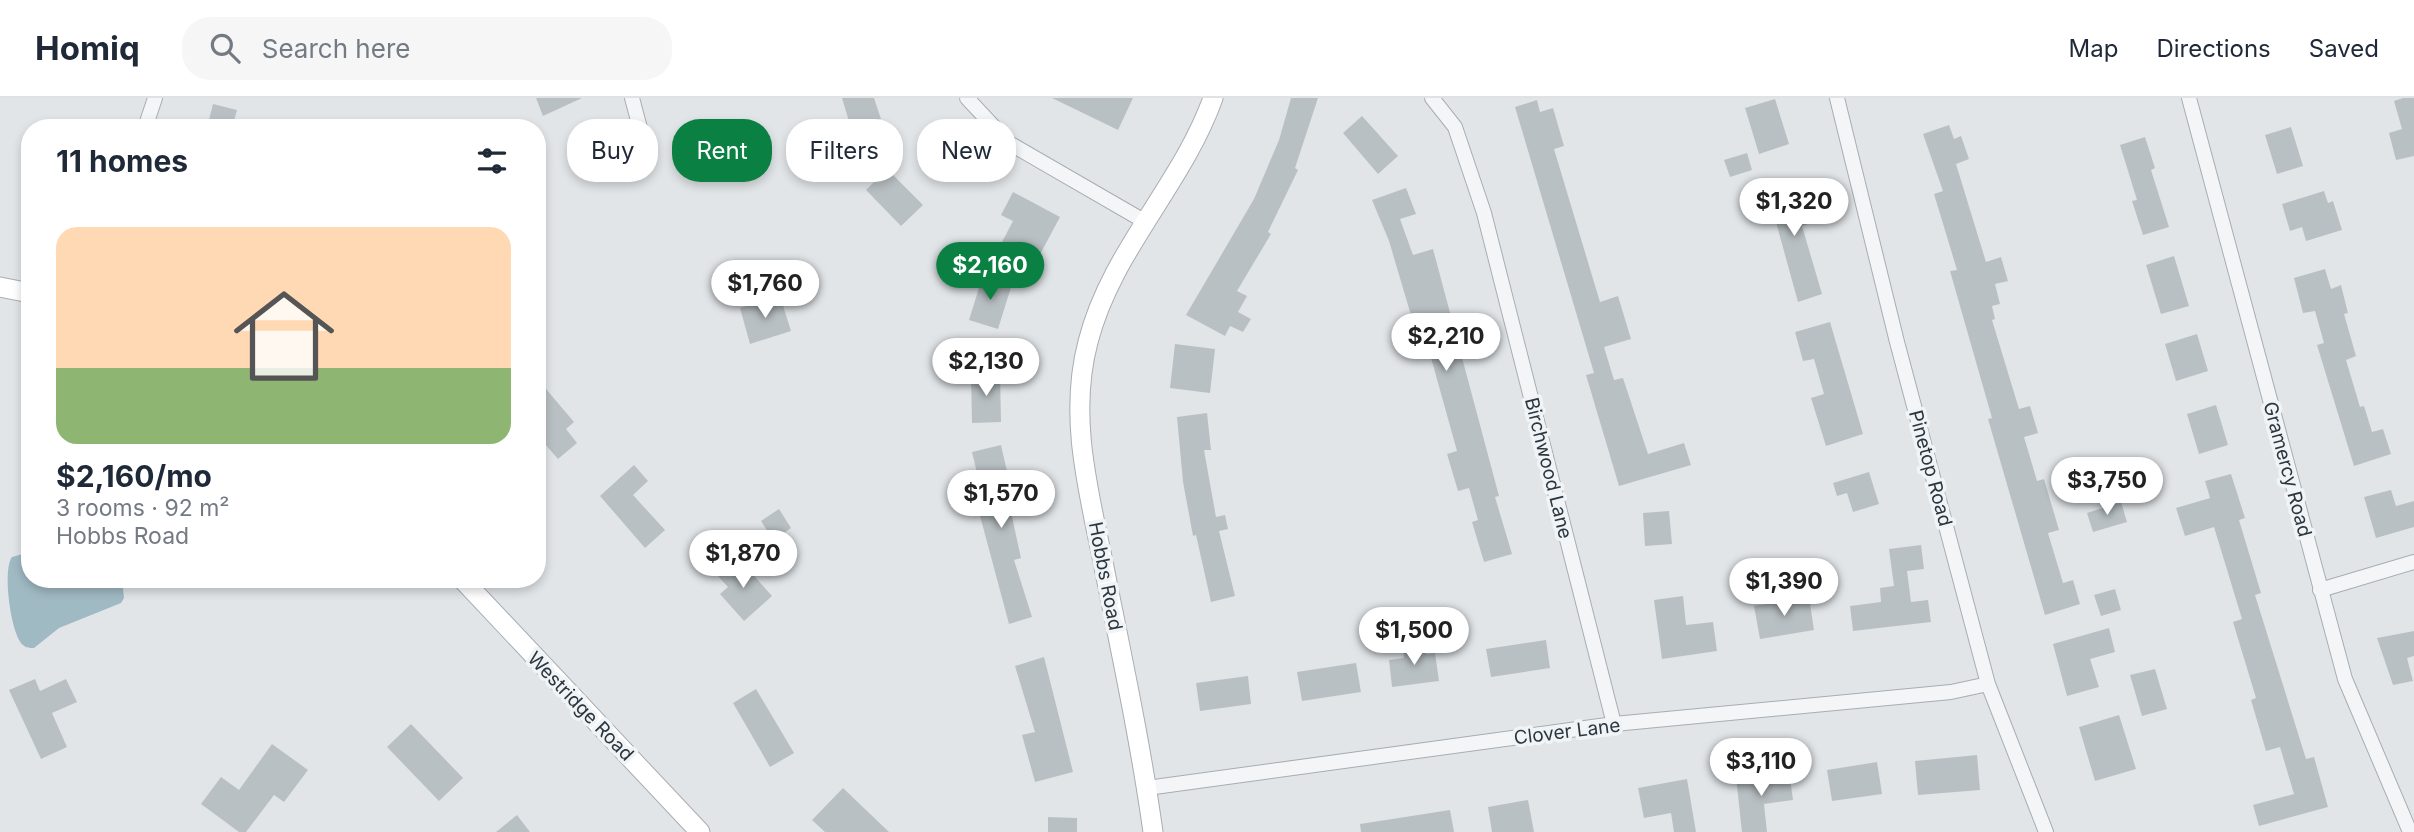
<!DOCTYPE html>
<html lang="en">
<head>
<meta charset="utf-8">
<style>
	body { margin:0; font-family:Inter,sans-serif; background:#f6f6f7; color:#1f2937; height:100vh; display:flex; flex-direction:column; font-size:26px; white-space:nowrap }
	* { box-sizing:border-box; margin:0 }
	p { font-size:23px; color:#747a83 }
	.icon { flex:none; width:38px; height:38px; fill:none; stroke:currentColor; stroke-width:2; stroke-linecap:round; stroke-linejoin:round }
	.map { position:relative; flex:1; overflow:hidden }
	.side { position:absolute; left:21px; top:21px; width:525px; height:469px; display:flex; flex-direction:column; background:#fff; border-radius:28px; box-shadow:0 4px 10px #0003 }
	.side>* { flex:none }
	.hud { position:absolute; left:567px; top:21px; width:665px; height:63px; display:flex; gap:14px }
	.price { position:absolute; translate:-50% -60px; padding:0 16px; border-radius:24px; background:#fff; color:#222; font-size:23px; line-height:46px; filter:drop-shadow(0 2px 4px #0008) }
	.price::after { content:''; position:absolute; left:50%; top:42px; width:21px; height:16px; margin-left:-10px; background:inherit; clip-path:polygon(0 0,100% 0,50% 100%) }
	.price.active { background:#0b8043; color:#fff }
	ul { padding:0; list-style:none }
	li { display:grid; align-content:center; gap:14px; height:371px; padding:0 35px }
	li+li { border-top:2px solid #e0e1e3 }
	li span { display:grid; place-items:center; height:217px; border-radius:21px; color:#555 }
	li>.icon { margin-inline-start:auto }
	span .icon { width:126px; height:126px; fill:#fffc; stroke-width:1 }
	li b { font-size:30px }
	h2 { display:flex; justify-content:space-between; align-items:center; height:84px; padding:0 35px; font-size:30px }
	.chip { padding:0 24px; border-radius:28px; background:#fff; box-shadow:0 4px 10px #0003; font-size:24px; line-height:63px }
	.chip.active { background:#0b8043; color:#fff }
	header { display:flex; align-items:center; gap:42px; box-sizing:border-box; height:98px; padding:0 35px; background:#fff; border-bottom:2px solid #e0e1e3 }
	header strong { font-size:33px }
	nav { display:flex; gap:38px; margin-inline-start:auto; font-size:24px }
	.search { width:490px; height:63px; background:#f6f6f7; display:flex; align-items:center; gap:18px; box-sizing:border-box; padding:0 24px; border-radius:28px; color:#747a83; font-size:26px }
	.map>svg:first-child { display:block }
</style>
</head>
<body>
<header>
<strong>Homiq</strong>
<div class="search"><svg class="icon" aria-label="search" viewBox="0 0 24 24"><circle cx="10" cy="10" r="6"/><path d="M15 15l6 6"/></svg>Search here</div>
<nav><a>Map</a><a>Directions</a><a>Saved</a></nav>
</header>
<div class="map">
<svg width="2414" height="734" viewBox="0 0 2414 734">
	<rect width="100%" height="100%" fill="#e1e5e8"/>
	<path fill="#a0bac4" d="M30,454v27h92l2,19 -3,5 -62,25 -25,20c-5,0 -8,0 -11,-3 -12,-10 -21,-75 -11,-88z"/>
	<path fill="#b9c0c4" d="M536,0h46l-39,18z
		M842,0h32l7,21 -30,9z
		M1052,0h81l-15,32z
		M1291,0h27l-23,70 3,2 -30,62 3,2 -34,57 10,5 -9,16 13,7 -8,13 -13,-6 -5,10 -39,-21 68,-116 25,-59z
		M2403,0h11v58l-18,4 -7,-27 13,-4 -8,-28z
		M1775,1l14,45 -30,10 -14,-46z
		M1537,2l3,12 13,-4 11,38 -10,3 46,153 18,-6 13,43 -27,8 10,33 9,-2 25,76 36,-11 7,22 -72,21 -33,-111 8,-2 -79,-266z
		M213,6l24,6 -5,18h-25z
		M1362,18l36,40 -20,18 -35,-41z
		M1949,27l5,14 7,-3 8,23 -13,5 30,98 15,-5 7,24 -13,3 5,20 -8,2 3,13 -3,1 27,89 11,-3 8,27 -14,4 13,44 7,-2 15,51 -11,3 15,50 10,-3 7,24 -35,11 -57,-196 4,-1 -42,-147 7,-1 -23,-76 9,-3 -20,-57z
		M2291,29l12,39 -26,8 -12,-39z
		M2145,39l10,31 -4,2 18,57 -26,8 -11,-34 5,-1 -17,-55z
		M1747,55l5,17 -22,7 -6,-17z
		M887,71l36,36 -22,21 -35,-36z
		M1794,80l14,46 -6,2 20,68 -24,8 -32,-116z
		M1406,90l10,26 -16,5 13,36 20,-6 66,247 -4,1 17,57 -28,8 -12,-40 6,-2 -9,-32 -11,3 -11,-37 10,-3 -29,-104 -7,2 -32,-108 -17,-41z
		M2324,93l4,12 5,-2 9,29 -36,11 -4,-14 -12,4 -8,-27z
		M1013,94l47,25 -24,45 -35,-18 12,-23 -12,-6z
		M2174,158l15,50 -28,8 -15,-49z
		M2325,171l6,20 10,-4 7,28 -4,1 12,42 -10,4 14,47 4,-1 8,26 11,-3 8,25 -37,12 -37,-121 7,-2 -9,-32 -12,2 -9,-35z
		M983,177l29,9 -14,45 -29,-9z
		M780,198l11,35 -41,13 -10,-36z
		M1830,224l33,112 -37,12 -15,-48 13,-4 -10,-35 -11,2 -8,-29z
		M2197,236l11,37 -32,10 -11,-37z
		M1175,246l40,5 -5,44 -40,-5z
		M971,276h29l1,48 -29,1z
		M546,291l28,33 -8,7 11,14 -19,16 -21,-24v-39z
		M2216,307l12,40 -29,9 -12,-40z
		M1207,315l4,37h-7l12,67 9,-2 3,14 -9,2 16,65 -24,6 -15,-67 -3,1 -10,-54 -6,-65z
		M1001,347l11,48 -5,1 14,64 -7,2 18,57 -23,7 -30,-112 7,-1 -14,-59z
		M634,367l14,16 -15,14 32,35 -20,18 -45,-52z
		M1869,374l10,32 -26,8 -6,-19 -10,3 -4,-13z
		M2231,376l14,44 -6,2 22,73 -6,2 51,164 8,-2 14,50 -69,19 -6,-21 41,-11 -14,-47 -14,4 -15,-51 5,-2 -23,-76 9,-3 -28,-92 -29,9 -9,-28 34,-10 -5,-17z
		M2391,392l5,16 18,-5v26l-38,11 -12,-41z
		M2121,404l6,20 -34,10 -6,-19z
		M779,411l12,19 -18,12 -12,-19z
		M1669,413l3,33 -27,2 -2,-33z
		M1921,447l3,24 -17,2 4,31 17,-2 3,22 -78,9 -3,-25 31,-4 -1,-14 14,-2 -5,-37z
		M738,460l34,38 -28,25 -24,-27 8,-7 -10,-11z
		M2115,491l6,21 -20,6 -7,-21z
		M1683,498l3,29 27,-3 4,29 -55,8 -8,-59z
		M1809,499l5,33 -54,9 -6,-33z
		M2109,530l6,24 -25,7 9,28 -32,9 -14,-52z
		M2414,533v25l-7,2 6,23 -20,4 -16,-47z
		M1546,542l4,28 -59,9 -5,-28z
		M1425,545l1,11 9,-1 4,28 -47,6 -3,-27 15,-2 -1,-12z
		M1044,559l29,115 -38,10 -13,-47 13,-3 -20,-66z
		M1356,565l5,29 -59,9 -5,-29z
		M2155,571l12,40 -25,7 -12,-41z
		M1248,578l3,28 -51,7 -4,-28z
		M35,581l5,12 26,-12 11,23 -25,11 15,34 -26,12 -32,-69z
		M756,591l38,64 -24,14 -37,-64z
		M2119,617l17,54 -41,12 -16,-54z
		M411,626l52,54 -24,23 -52,-54z
		M272,646l36,26 -24,32 -10,-7 -28,37h-7l-38,-28 20,-27 18,13z
		M1977,657l3,35 -62,5 -3,-34z
		M1877,664l5,32 -50,7 -5,-31z
		M1789,673l4,29 -29,4 3,28h-25l-6,-55z
		M1687,681l9,53h-22l-3,-19 -27,5 -6,-30z
		M843,690l46,44h-64l-13,-12z
		M1528,702l6,32h-42l-4,-25z
		M1450,712l4,22h-93l-1,-8z
		M517,717l13,17h-34z
		M1048,719l29,1v14h-29z"/>
	<g fill="none" stroke-linecap="round" stroke-linejoin="round">
		<defs>
			<path id="street" d="M632,0l8,30
				M967,0l42,45 135,78
				M1432,0l23,29 29,86 130,511
				M1837,0l60,244 91,342 58,148
				M2189,0l156,581 65,153
				M145,30l10,-30
				M2320,492l94,-28
				M1147,690l467,-64 337,-32 37,-8"/>
			<path id="secondary" d="M0,189l30,6
				M462,481l238,253
				M1153,734c-12,-86 -30,-170 -47,-255 -15,-78 -39,-156 -18,-235 23,-91 94,-157 125,-244"/>
		</defs>
		<use href="#street" stroke="#a7adb2" stroke-width="16"/>
		<use href="#secondary" stroke="#a7adb2" stroke-width="21"/>
		<use href="#street" stroke="#f3f5f7" stroke-width="14"/>
		<use href="#secondary" stroke="#fff" stroke-width="19"/>
	</g>
	<g text-anchor="middle" stroke-width="7" stroke-linejoin="round" paint-order="stroke">
		<g font-size="19" fill="#2b363e" stroke="#f0f4f6">
			<text transform="translate(1549 370) rotate(76)" y="7">Birchwood Lane</text>
			<text transform="translate(1931 370) rotate(75)" y="7">Pinetop Road</text>
			<text transform="translate(2288 371) rotate(75)" y="7">Gramercy Road</text>
			<text transform="translate(1106 478) rotate(79)" y="7">Hobbs Road</text>
			<text transform="translate(581 608) rotate(46)" y="7">Westridge Road</text>
			<text transform="translate(1567 633) rotate(-7)" y="7">Clover Lane</text>
		</g>
	</g>
</svg>
<b class="price" style="left:1794px;top:140px">$1,320</b>
<b class="price active" style="left:990px;top:204px">$2,160</b>
<b class="price" style="left:765px;top:222px">$1,760</b>
<b class="price" style="left:1446px;top:275px">$2,210</b>
<b class="price" style="left:986px;top:300px">$2,130</b>
<b class="price" style="left:2107px;top:419px">$3,750</b>
<b class="price" style="left:1001px;top:432px">$1,570</b>
<b class="price" style="left:743px;top:492px">$1,870</b>
<b class="price" style="left:1784px;top:520px">$1,390</b>
<b class="price" style="left:1414px;top:569px">$1,500</b>
<b class="price" style="left:1761px;top:700px">$3,110</b>
<div class="hud">
<a class="chip">Buy</a>
<a class="chip active">Rent</a>
<a class="chip">Filters</a>
<a class="chip">New</a>
</div>
<section class="side">
<h2>11 homes<svg class="icon" aria-label="filters" viewBox="0 0 24 24"><path d="M4 7h16M4 17h16"/><circle cx="9" cy="7" r="2"/><circle cx="15" cy="17" r="2"/></svg></h2>
<ul>
<li><span style="background:linear-gradient(#ffd9b3 65%,#8fb573 0)"><svg class="icon" aria-label="home" viewBox="0 0 24 24"><path d="M3 11l9-7 9 7M6 9v11h12V9"/></svg></span><div><b>$2,160/mo</b><p>3 rooms · 92 m²</p><p>Hobbs Road</p></div></li>
</ul>
</section>
</div>
</body>
</html>
